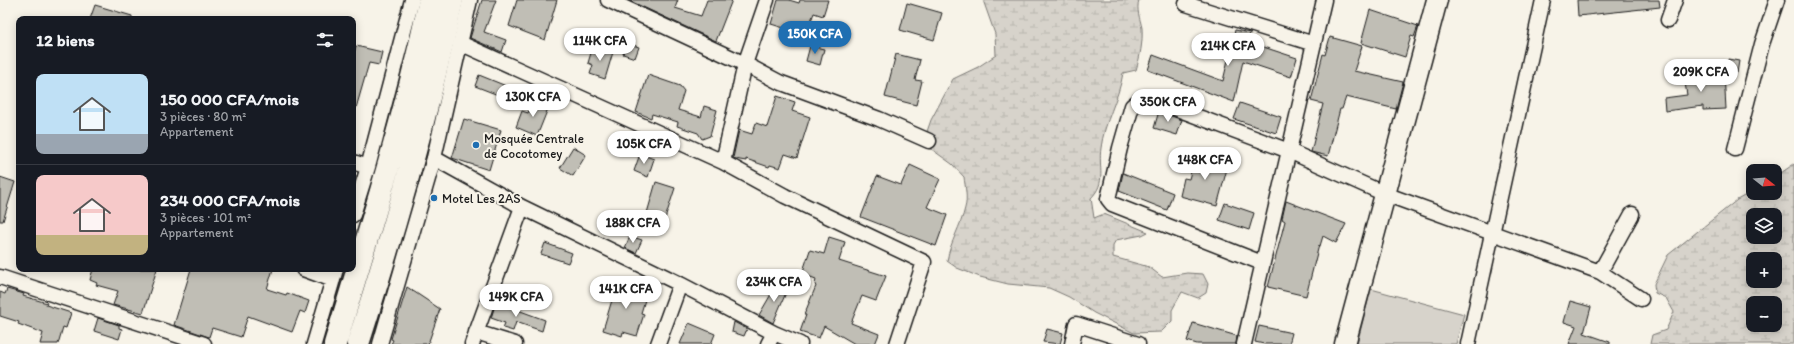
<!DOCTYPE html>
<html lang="fr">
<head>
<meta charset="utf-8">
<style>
	body { margin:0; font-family:Itim,sans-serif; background:#20242c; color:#f1f3f6; height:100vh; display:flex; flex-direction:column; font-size:15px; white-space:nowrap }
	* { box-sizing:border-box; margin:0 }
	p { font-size:13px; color:#9ea1a6 }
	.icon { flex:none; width:22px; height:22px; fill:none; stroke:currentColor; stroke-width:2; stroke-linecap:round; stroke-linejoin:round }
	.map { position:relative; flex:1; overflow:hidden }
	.side { position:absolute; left:16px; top:16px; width:340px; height:256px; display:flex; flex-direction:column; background:#171b24; border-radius:8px; box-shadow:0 2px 10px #0003 }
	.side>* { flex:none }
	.needle { width:26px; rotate:107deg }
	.controls { position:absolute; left:1746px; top:164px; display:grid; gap:8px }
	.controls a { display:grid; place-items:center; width:36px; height:36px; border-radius:8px; background:#171b24; box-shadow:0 2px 10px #0003; font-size:20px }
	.price { position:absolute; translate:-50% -34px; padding:0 9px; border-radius:14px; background:#fff; color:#222; font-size:13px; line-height:26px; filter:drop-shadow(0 1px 2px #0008) }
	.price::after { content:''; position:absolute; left:50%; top:24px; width:12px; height:9px; margin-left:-6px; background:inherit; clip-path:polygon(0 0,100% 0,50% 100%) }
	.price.selected { background:#1f6fb2; color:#fff }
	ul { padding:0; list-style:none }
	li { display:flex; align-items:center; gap:12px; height:100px; padding:0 20px }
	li+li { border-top:1px solid #363941 }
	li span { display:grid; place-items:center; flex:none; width:112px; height:80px; border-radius:8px; color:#555 }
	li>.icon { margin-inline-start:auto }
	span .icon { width:48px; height:48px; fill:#fffc; stroke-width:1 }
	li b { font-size:17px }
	h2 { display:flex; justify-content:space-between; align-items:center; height:48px; padding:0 20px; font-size:17px }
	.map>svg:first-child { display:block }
</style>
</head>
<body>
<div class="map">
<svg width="1794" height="344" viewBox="0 0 1794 344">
	<defs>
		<pattern id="wetland-marsh" width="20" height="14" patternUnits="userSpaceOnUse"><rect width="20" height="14" fill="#d7d3cb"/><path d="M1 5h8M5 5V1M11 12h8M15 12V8" fill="none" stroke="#b8b5ae"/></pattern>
	</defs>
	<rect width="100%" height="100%" fill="#f7f3e8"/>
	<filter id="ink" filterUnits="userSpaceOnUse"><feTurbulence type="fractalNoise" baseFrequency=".025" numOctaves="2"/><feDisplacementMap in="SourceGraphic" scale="8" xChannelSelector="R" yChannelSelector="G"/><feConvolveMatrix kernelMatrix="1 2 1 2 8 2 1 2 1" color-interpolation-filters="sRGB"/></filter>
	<g filter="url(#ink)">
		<path fill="url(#wetland-marsh)" stroke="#7a7874" fill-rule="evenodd" d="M983,0h156c-3,10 1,18 3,28 1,14 -2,29 -6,42l-13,3c-4,26 -19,49 -22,75 -3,20 6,34 -10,50l3,20 10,-4 44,18 -6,3 -26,5 -3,5v12l36,10 13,10 25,-4 16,1 5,10 -2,9 -8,5 -16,-6 -10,18v11l-11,11 -27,1 -40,-20 -25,-16 -20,-9 -41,-4 -28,-7 -23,-9 -10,-7c3,-19 14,-35 18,-53 3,-10 0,-22 -1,-31l-12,-13 -29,-21 8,-23 22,-41 25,-12 18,-12 -1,-21z
			M1794,164v180h-144l2,-9 14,-5 8,-18 -8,-14 -11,-5 -1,-9 14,-29 69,-55 16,-9v2h22v-16zM1753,215h22v22h-22zM1753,259h22v22h-22zM1753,303h22v22h-22z"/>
		<path fill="#d7d3cb" stroke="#7a7874" d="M1371,289l93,25 -8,30h-99z"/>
		<path fill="#c0beb5" stroke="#1c1c1c" d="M482,0h14l-12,32 22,8 -4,12 -32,-14z
			M517,0h40l-12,40 -36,-14z
			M628,0h50l-3,8 26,8 6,-16h25l-16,41z
			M778,0h11l10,3 1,-3h28l-5,16 -9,-3 -4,10 -6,-2 -4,12 -29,-9z
			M1577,0h82l1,7 -82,9z
			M907,3l35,10 -8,27 -34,-10z
			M95,5l37,11v3h-42z
			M1370,10l48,16 -4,11 -3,-1 -6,21 -44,-14z
			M1235,30l15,3 -2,9 49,16 -6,19 -48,-16 -9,41 -86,-32 5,-15 70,26z
			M1330,37l32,9 -8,25 49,11 -7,27 -50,-12 -4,12h-2l-12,47 -17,-4 12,-48 -12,-3 12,-47 2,1z
			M626,43l13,4 -4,11 -12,-4z
			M356,46l26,6 -3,13 -10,-2 -13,45 -3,-1v-50z
			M593,46l20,6 -8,27 -15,-5 3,-9 -5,-2z
			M810,46l14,3 -4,16 -14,-4z
			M896,54l24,6 -5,20 7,1 -6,24 -31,-8z
			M1728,59l11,2 -2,12 -11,-3z
			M1694,69h12l1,6 17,-2 2,36 -23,1v-4l-38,5 -1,-13 23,-3 -3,-18 9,-1z
			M479,75l37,15 -5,10 -36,-14z
			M648,75l32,11 4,5 -6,19 23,7 3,-11 13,4 -7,26 -8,3 -4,-6 -21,-7 1,-4 -26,-8 -1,4 -15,-6z
			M777,96l18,6 -3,9 18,6 -13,41 -12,-4 -5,14 -10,-3 -1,2 -23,-8v2l-6,-1 -7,-2 6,-28 13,4 4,-11 11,4z
			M534,100l15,6 -12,30 -21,-9 6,-16 6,2z
			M1240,103l41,14 -5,16 -42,-14z
			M1159,111l23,9 -5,15 -23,-7z
			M464,119l37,11 -12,40 -37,-12z
			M573,147l13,8 -13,21 -13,-8z
			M640,154l14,5 -6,18 -14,-6z
			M1195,156l33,9 -11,41 -37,-10 4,-18 5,1z
			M910,165l30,14 -13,28 20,8 -11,31 -75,-29 16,-41 24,9z
			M1123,173l50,20 -6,17 -48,-19z
			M0,177l15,5 -12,39h-3z
			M656,182l19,6 -12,37 -18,-5z
			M1286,201l60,23 -10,19 -13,-7 -3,10 -1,-1 -13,51 -38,-9 17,-66 -3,-2z
			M1225,203l29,10 -5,17 -30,-10z
			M630,236l12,4 -6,13 -11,-5z
			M829,237l16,5 -6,19 47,15 -10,25 -14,-5 -11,27 28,11 -4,10h-20l-31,-18 -5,12 -19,-6 6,-17h-2l12,-29 -1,-1 1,-6 -14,-5 8,-24 14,4z
			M545,243l27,10 -4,10 -27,-9z
			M93,269h64l-14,44 -30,-8 5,-14 -22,-6 1,-2 -7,-3z
			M191,269h82l-6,20 19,6 1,-2 22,8 -4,12 -5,-2 -8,21 -44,-16 -7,21 -29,-9 -3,9 -35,-12z
			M618,280l19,6 -1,4 11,3 -6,20 3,1 -7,22 -14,-4 -1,4 -19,-6z
			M777,284l11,4 -15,35 -14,-8z
			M407,287l33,22 -12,35h-37l2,-4 -2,-1z
			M7,289l17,5 -1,2 24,7 -1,2 25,8 -5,15 -3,-1 -5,17h-18l3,-11 -25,-9 1,-2 -19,-6v-24l5,2z
			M1570,301l21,6 -7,26 26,9v2h-41l7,-18 -12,-4z
			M496,302l49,18 -3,11 -26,-9 -3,9 -10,-3 2,-5 -14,-5z
			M98,318l21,7v3l3,1 -3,10 -25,-8z
			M734,322l13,7 -3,7 -12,-4z
			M689,323l26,11 -4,10h-31z
			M1193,323l44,13 -1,8h-39l-10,-3z
			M1259,326l33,7 -3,11h-25l-9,-2z
			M1047,329l16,4 -3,11 -17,-2z"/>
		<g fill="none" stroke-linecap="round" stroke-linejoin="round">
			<defs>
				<path id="street" d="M608,0l137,64 34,18 100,37 50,22
					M1186,4l128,40
					M1668,20l7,-20
					M460,43l263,119 62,34 139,66 -27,82
					M1735,149l27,-105 15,-44
					M434,158l88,49 158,77 94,49 26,11
					M353,162l15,5
					M723,162l22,-98 22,-64
					M353,215l15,-48 44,-167
					M1262,263l-150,-59 -4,-5 12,-51 12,-42 5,-4 11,-4 141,53 96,43 215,78 41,27
					M303,269l30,11
					M1600,272l32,-58
					M0,277l204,67
					M476,332l39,12
					M314,344l22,-75
					M380,344l54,-186 36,-158
					M472,344l50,-137
					M658,344l22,-60
					M768,344l6,-11
					M1072,344l4,-20 62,20
					M1244,344l80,-344
					M1468,344l75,-344"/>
				<path id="secondary" d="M1345,344l92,-344"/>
				<path id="highway" d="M335,344c35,-114 70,-228 95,-344
					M358,344c36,-113 69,-228 94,-344"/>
			</defs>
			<use href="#street" stroke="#1c1c1c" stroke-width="17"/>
			<use href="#secondary" stroke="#1c1c1c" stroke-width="23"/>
			<use href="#highway" stroke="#1c1c1c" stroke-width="25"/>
			<use href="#street" stroke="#f7f3e8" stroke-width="14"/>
			<use href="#secondary" stroke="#f7f3e8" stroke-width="20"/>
			<use href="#highway" stroke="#f7f3e8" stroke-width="22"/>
		</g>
	</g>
	<g fill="#1f6fb2" stroke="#f7f3e8" stroke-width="1.5">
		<circle cx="476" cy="145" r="4"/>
		<circle cx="434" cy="198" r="4"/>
	</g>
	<g text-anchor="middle" stroke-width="4" stroke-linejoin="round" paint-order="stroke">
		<g font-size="13" fill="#1c1c1c" stroke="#f7f3e8" text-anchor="start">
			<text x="484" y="143">Mosquée Centrale<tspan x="484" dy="15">de Cocotomey</tspan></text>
			<text x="442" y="203">Motel Les 2AS</text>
		</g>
	</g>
</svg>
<div class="controls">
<a><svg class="needle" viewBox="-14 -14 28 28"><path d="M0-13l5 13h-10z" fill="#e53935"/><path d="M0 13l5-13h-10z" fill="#9ea1a6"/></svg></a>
<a><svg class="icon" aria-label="layers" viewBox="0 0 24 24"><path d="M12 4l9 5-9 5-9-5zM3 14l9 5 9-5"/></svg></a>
<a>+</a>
<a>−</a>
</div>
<b class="price selected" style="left:815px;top:55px">150K CFA</b>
<b class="price" style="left:600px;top:62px">114K CFA</b>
<b class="price" style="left:1228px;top:67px">214K CFA</b>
<b class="price" style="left:1701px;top:93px">209K CFA</b>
<b class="price" style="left:533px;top:118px">130K CFA</b>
<b class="price" style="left:1168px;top:123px">350K CFA</b>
<b class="price" style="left:644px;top:165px">105K CFA</b>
<b class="price" style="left:1205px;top:181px">148K CFA</b>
<b class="price" style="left:633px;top:244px">188K CFA</b>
<b class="price" style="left:774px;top:303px">234K CFA</b>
<b class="price" style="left:626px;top:310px">141K CFA</b>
<b class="price" style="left:516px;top:318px">149K CFA</b>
<section class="side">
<h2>12 biens<svg class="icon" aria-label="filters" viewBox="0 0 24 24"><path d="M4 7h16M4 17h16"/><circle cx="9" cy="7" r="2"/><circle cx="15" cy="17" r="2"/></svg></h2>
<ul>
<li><span style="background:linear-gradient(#bfe0f5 75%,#9aa5b1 0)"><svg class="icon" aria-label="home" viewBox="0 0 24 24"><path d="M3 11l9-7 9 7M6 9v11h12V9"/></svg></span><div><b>150 000 CFA/mois</b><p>3 pièces · 80 m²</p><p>Appartement</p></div></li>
<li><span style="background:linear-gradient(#f6c9c9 75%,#c2b280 0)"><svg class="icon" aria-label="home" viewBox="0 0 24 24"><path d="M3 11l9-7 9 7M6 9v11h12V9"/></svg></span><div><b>234 000 CFA/mois</b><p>3 pièces · 101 m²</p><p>Appartement</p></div></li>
</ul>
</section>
</div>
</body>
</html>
